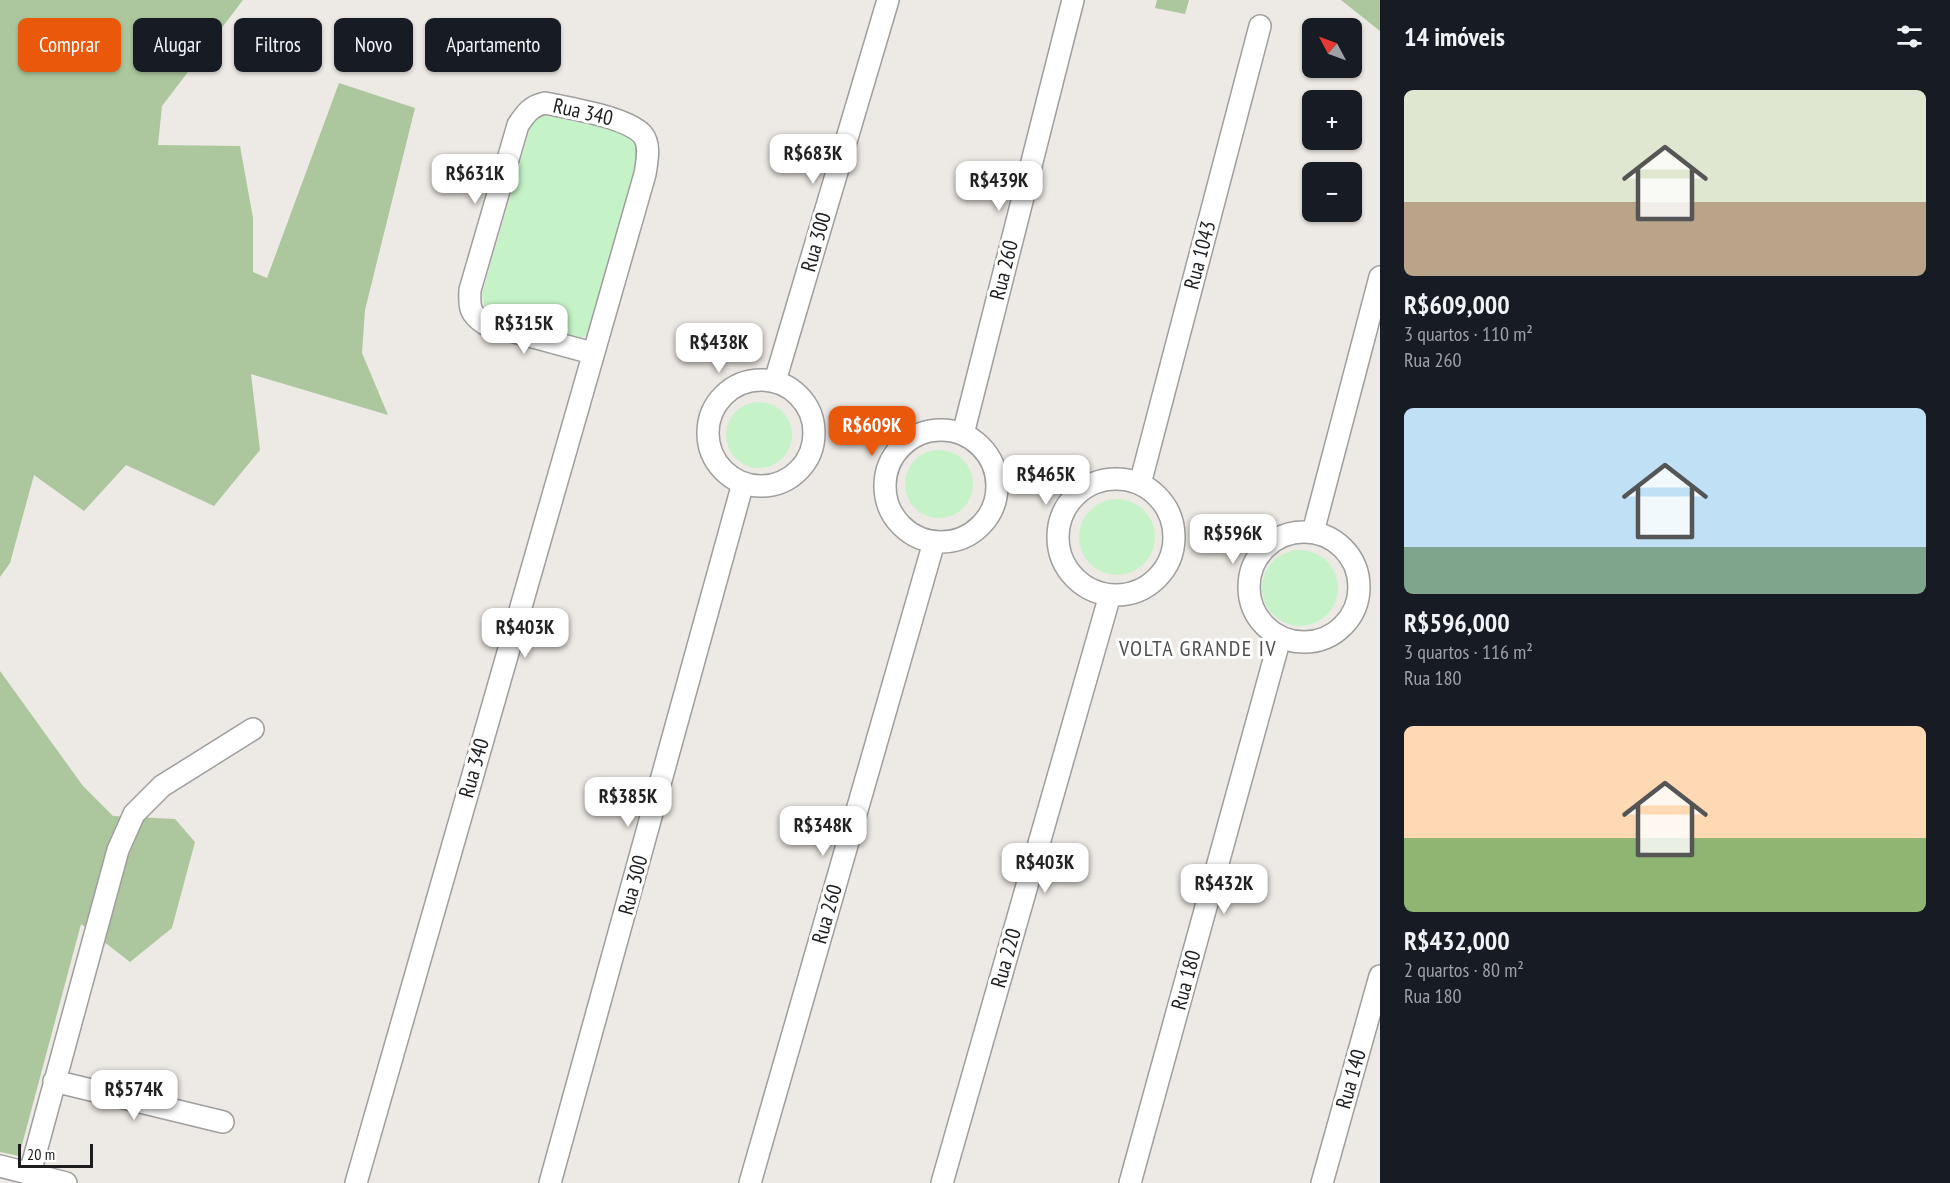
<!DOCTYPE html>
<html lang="pt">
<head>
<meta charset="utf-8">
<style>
	body { margin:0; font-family:"PT Sans Narrow",sans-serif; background:#20242c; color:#f1f3f6; height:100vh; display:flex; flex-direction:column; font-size:22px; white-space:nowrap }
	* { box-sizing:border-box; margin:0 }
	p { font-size:20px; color:#9ea1a6 }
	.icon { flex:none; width:33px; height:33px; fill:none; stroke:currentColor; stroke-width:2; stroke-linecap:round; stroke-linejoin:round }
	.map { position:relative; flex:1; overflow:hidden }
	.details { display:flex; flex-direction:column; background:#171b24; width:570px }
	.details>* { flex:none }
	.top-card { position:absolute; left:18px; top:18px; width:570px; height:54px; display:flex; gap:12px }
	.needle { width:39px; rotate:311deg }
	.tools { position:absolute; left:1302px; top:18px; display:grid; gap:12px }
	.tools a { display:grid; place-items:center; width:60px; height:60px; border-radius:9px; background:#171b24; box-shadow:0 2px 4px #0004; font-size:30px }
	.scale { position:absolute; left:18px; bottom:15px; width:75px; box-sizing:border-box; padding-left:6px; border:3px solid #1d1d1d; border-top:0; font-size:16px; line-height:21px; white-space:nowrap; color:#1d1d1d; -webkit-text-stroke:4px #fff; paint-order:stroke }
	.price { position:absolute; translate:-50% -51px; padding:0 14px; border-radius:12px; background:#fff; color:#222; font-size:20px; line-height:39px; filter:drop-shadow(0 2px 3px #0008) }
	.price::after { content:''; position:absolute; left:50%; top:36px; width:18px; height:14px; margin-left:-9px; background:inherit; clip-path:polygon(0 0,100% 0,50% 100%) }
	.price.on { background:#ea580c; color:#fff }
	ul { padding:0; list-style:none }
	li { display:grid; align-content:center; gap:12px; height:318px; padding:0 24px }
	li span { display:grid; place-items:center; height:186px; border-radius:9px; color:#555 }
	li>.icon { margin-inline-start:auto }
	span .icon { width:108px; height:108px; fill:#fffc; stroke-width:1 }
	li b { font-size:26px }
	h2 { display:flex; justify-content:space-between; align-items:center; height:72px; padding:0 24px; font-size:26px }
	.chip { padding:0 21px; border-radius:9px; background:#171b24; box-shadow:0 2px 4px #0004; font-size:21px; line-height:54px }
	.chip.on { background:#ea580c; color:#fff }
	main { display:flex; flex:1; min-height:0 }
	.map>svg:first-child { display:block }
</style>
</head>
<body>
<main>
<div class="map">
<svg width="1380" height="1183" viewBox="0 0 1380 1183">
	<rect width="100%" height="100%" fill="#ede9e4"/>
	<path fill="#acc79d" d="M0,0h243l-81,106 -4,39 82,1 13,72v54l14,6 72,-195 76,25 -50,202 -3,43 26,62 -137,-41 9,76 -46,56 -88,-41 -42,46 -50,-36 -24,88 -10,14z
		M1157,0h32l-4,14 -30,-6z
		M1341,0h39v31z
		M0,671l83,115 30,30 62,3 20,23 -23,86 -42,34 -49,-38 -62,232 -19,-4z"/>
	<path fill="#c5f2c6" d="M540,116l17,1 70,17 9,9 3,12 -48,168 -5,13 -12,4 -80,-23 -9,-9 -3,-14 49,-169z
		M726 435a33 33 0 1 1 66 0a33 33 0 1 1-66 0Z
		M905 484a34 34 0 1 1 68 0a34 34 0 1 1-68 0Z
		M1079 537a38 38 0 1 1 76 0a38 38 0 1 1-76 0Z
		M1262 588a38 38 0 1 1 76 0a38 38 0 1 1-76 0Z"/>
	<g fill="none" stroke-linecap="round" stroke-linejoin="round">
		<defs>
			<path id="street" d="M708 433a53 53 0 1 1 106 0a53 53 0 1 1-106 0Z
				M775,381l113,-381
				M885 486a56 56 0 1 1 112 0a56 56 0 1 1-112 0Z
				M963,434l110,-434
				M1058 537a58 58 0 1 1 116 0a58 58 0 1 1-116 0Z
				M1140,484l120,-458
				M1249 587a55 55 0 1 1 110 0a55 55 0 1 1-110 0Z
				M1313,532l67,-255
				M54,1081l169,41
				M0,1166l66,17
				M30,1173l88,-323 16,-36 28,-28 91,-57
				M356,1183l289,-1009c2,-13 6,-30 -3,-40 -16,-17 -73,-26 -97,-31 -14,3 -19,10 -27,22l-48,165c-1,18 0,24 15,34l107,29
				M550,1183l193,-700
				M750,1183l184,-641
				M942,1183l168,-588
				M1130,1183l150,-545
				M1322,1183l58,-207"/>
		</defs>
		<use href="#street" stroke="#9e9e9e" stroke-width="24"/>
		<use href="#street" stroke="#fff" stroke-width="21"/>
	</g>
	<g text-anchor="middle" stroke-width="6" stroke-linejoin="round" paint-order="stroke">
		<g font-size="21" fill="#1d1d1d" stroke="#fff">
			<text transform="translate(583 112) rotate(13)" y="7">Rua 340</text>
			<text transform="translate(816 242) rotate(-74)" y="7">Rua 300</text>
			<text transform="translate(1200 255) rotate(-75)" y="7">Rua 1043</text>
			<text transform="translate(1004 270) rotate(-76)" y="7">Rua 260</text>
			<text transform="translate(474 768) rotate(-74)" y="7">Rua 340</text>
			<text transform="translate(633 885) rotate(-75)" y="7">Rua 300</text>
			<text transform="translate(827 914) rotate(-74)" y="7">Rua 260</text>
			<text transform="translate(1006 958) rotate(-74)" y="7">Rua 220</text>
			<text transform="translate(1186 980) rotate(-75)" y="7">Rua 180</text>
			<text transform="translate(1351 1079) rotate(-74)" y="7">Rua 140</text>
		</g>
		<g font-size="22" letter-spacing="1.5" fill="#505050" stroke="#fff">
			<text x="1198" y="656">VOLTA GRANDE IV</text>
		</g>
	</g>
</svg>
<div class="tools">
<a><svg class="needle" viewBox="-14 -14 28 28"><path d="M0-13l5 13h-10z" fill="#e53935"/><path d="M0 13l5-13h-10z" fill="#9ea1a6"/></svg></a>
<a>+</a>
<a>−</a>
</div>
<div class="scale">20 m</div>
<b class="price" style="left:813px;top:185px">R$683K</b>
<b class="price" style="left:475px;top:205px">R$631K</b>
<b class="price" style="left:999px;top:212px">R$439K</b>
<b class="price" style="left:524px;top:355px">R$315K</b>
<b class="price" style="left:719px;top:374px">R$438K</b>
<b class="price on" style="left:872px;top:457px">R$609K</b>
<b class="price" style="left:1046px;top:506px">R$465K</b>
<b class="price" style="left:1233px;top:565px">R$596K</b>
<b class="price" style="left:525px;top:659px">R$403K</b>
<b class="price" style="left:628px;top:828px">R$385K</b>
<b class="price" style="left:823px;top:857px">R$348K</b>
<b class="price" style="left:1045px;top:894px">R$403K</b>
<b class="price" style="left:1224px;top:915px">R$432K</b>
<b class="price" style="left:134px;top:1121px">R$574K</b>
<div class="top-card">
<a class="chip on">Comprar</a>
<a class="chip">Alugar</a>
<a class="chip">Filtros</a>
<a class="chip">Novo</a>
<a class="chip">Apartamento</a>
</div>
</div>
<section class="details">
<h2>14 imóveis<svg class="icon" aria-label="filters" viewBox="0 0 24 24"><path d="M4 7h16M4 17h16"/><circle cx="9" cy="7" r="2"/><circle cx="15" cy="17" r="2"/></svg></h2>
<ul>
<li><span style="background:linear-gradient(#dfe7d0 60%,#b9a48a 0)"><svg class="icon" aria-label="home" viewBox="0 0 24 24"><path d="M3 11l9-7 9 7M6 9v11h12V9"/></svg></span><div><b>R$609,000</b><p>3 quartos · 110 m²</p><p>Rua 260</p></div></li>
<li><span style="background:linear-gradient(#bfe0f5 75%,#7fa58c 0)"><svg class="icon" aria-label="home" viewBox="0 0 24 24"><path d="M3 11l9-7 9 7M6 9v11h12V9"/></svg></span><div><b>R$596,000</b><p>3 quartos · 116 m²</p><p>Rua 180</p></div></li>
<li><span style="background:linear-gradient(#ffd9b3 60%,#8fb573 0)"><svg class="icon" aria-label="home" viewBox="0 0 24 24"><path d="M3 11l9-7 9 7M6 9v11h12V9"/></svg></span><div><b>R$432,000</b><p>2 quartos · 80 m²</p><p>Rua 180</p></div></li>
</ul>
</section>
</main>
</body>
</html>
